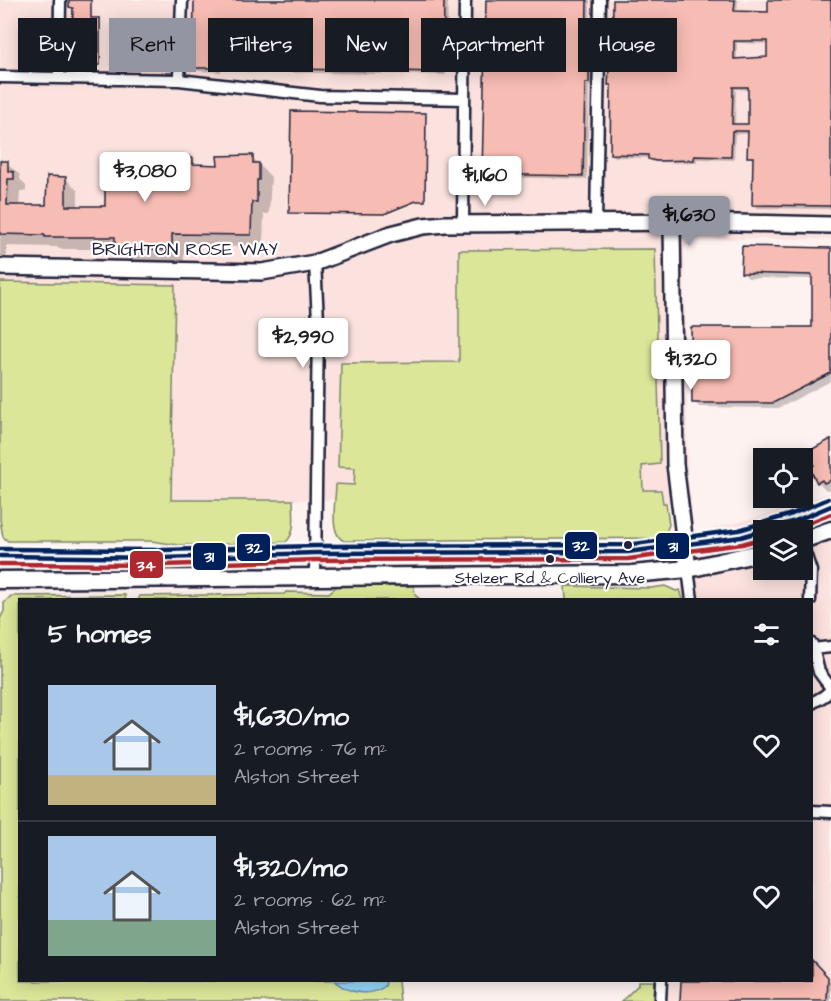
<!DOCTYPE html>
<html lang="en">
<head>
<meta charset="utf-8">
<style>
	body { margin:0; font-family:"Architects Daughter",sans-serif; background:#20242c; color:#f1f3f6; height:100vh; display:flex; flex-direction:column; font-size:22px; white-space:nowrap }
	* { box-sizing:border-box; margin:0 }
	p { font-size:20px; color:#9ea1a6 }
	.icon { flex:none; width:33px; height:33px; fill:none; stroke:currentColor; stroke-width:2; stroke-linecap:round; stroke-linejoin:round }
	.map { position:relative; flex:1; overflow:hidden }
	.panel { position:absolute; left:18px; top:598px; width:795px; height:384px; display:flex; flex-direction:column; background:#171b24; border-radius:0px; box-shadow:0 3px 15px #0003 }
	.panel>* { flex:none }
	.top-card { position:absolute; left:18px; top:18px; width:795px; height:54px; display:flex; gap:12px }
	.fabs { position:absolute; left:753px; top:448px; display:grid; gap:12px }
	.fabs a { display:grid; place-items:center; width:60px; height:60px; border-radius:0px; background:#171b24; box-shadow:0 3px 15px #0003; font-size:30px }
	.price { position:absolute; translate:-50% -51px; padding:0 14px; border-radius:6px; background:#fff; color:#222; font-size:20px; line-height:39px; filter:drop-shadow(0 2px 3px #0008) }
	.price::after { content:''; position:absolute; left:50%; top:36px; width:18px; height:14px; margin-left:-9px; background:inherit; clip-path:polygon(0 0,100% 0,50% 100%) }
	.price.selected { background:#9495a2; color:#111 }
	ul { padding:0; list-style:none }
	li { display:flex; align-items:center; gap:18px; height:150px; padding:0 30px }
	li+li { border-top:2px solid #363941 }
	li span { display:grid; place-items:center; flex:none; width:168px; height:120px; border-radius:0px; color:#555 }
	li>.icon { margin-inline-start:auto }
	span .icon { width:72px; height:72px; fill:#fffc; stroke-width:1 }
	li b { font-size:26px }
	h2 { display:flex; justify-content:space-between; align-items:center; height:72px; padding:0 30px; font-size:26px }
	.chip { padding:0 21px; border-radius:0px; background:#171b24; box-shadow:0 3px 15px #0003; font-size:21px; line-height:54px }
	.chip.selected { background:#9495a2; color:#111 }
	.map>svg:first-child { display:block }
</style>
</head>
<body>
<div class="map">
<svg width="831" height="1001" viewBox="0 0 831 1001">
	<rect width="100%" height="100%" fill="#fdf2f0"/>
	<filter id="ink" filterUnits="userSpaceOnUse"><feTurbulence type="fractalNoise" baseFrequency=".0167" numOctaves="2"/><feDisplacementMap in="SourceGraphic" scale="12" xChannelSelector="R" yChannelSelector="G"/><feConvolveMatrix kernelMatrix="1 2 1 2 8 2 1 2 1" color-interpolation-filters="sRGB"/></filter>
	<g filter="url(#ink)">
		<path fill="#fbe2de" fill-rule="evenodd" d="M0,0h831v239h-136l-9,7 -2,5 4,232 3,17 -28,4 -13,-5 -479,1 4,-215 -175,-3z
			M831,492v509h-178l1,-20h158v-381h-129l-3,-10 26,-60 58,-14zM764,531h38v39h-38z"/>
		<path fill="#dbe699" stroke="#7e846a" stroke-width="1.5" d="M655,249l5,215 -18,2 1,24h18l2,13h3l3,22 -5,11 -5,2 -315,3c-16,-7 -8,-41 -8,-57l18,1 1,-17 -17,-1 3,-104 118,-1v-112z
			M0,282l175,3 -4,215h122c0,13 4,32 -7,42l-107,3 -28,-4h-143l-5,-4 -3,-17z
			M337,586h77l1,9 6,5h-282v-4l145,-2 2,-2 43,1z
			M565,586l86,2 14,-2 11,5 4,-1 3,10h-117z
			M125,595v5h-105v381h315l1,2 49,3 1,-5h12l2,20h-400v-382l4,-8v-8l7,-7z
			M638,981h16l-1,20h-31l16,-16z"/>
		<path fill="#93d5f5" stroke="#668dab" stroke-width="1.5" d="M335,981h51l-1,5c-14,11 -37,8 -50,-5z"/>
		<path fill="#0003" fill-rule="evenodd" d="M70,0h21v20h10v45h-28l1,-57 -4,-1z
			M196,0h252l-2,75 -199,-3 -4,-6h-22v6l-23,-1 -4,-4z
			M487,0h103l-1,64 4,4 -1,18h-3l-2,93 -99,-2 -4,-4z
			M614,0h124l-1,13h32l1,-13h61v209l-74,-1 -3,-4v-44l-5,-4v-22h-14l-1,26 -37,-1v4l-44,-1 -4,-4 -34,-1 -4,-3 1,-67 -2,-3 3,-26zM737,43l32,1v15l-32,1zM736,89l14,1 -1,35 -14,1z
			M426,115l-1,86h-7l-32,13 -95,-1z
			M252,157l19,20 -2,37h-5l-1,33 -79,-1v16l-55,-2 -10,-11h-60l-2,-2 -50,-1v9l-3,4h-4v-101l20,17v4l6,7v5h-6l-1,15 28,1 18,-29 13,13v16l28,1 11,-44 6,-6 7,7h44l15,-7 9,8h21z
			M831,249v132l-52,27 -80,-1 -5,-5 119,-73 1,-50 -66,-1 -5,-5z
			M831,441v48l-5,1 -8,-8 -2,-17z
			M812,961l19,21v19h-149v-20h130z"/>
		<path fill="#f7bcb3" stroke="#22223b" stroke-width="1.5" fill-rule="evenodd" d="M69,0h22v18h9v47l-29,1 2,-58 -4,-1z
			M194,0h250l-1,72 -201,-4v-5l-12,-1h-12v6h-25z
			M486,0h101l-1,62h3v21h-4l-2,93 -101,-2z
			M613,0h122l-1,11 34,1v-12h63v206l-79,-1 1,-48h-6l1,-26h-16l-1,26 -37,-1v4l-38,1 -8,-2v-4l-38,-1 1,-69h-3l1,-15v-14h3zM734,41h33v16l-33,2zM733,87h15v37h-16z
			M291,111l135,2 -1,88h-9l-32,13 -95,-1z
			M253,155v8h6v17h-2v22h-5l-1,33 -79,-1v16l-57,-2v-11h-70v-2l-45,-1v-73h8v10l6,1v7h-6l-1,26h39l1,-29 19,1v29h39v-44l10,1 1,-7 8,1v6l23,1h26l1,-8h15v2h4v6l25,1 -1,-9z
			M742,246l89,2v125l-58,30h-81l-1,-76h121v-52l-71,-2z
			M831,439v41l-7,3 -2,-3 -5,3 -8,-16 5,-2 -7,-13z
			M812,960l16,17 -1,24h-147l1,-20h131z"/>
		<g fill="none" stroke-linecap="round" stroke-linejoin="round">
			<defs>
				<path id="street" d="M0,77l179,3 141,16 144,3
					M59,78l1,-78
					M179,80l3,-80
					M596,222l4,-222
					M463,223l2,-223
					M315,263l3,57 -3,255
					M802,544l9,27 -1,29
					M688,569l4,31
					M812,644l7,28 12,16
					M812,649l19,-2
					M812,703l12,-7 7,-6
					M812,811l19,1
					M660,1001l1,-20"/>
				<path id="secondary" d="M672,222l3,242 13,105
					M0,267l262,5 53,-9 76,-29 32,-8 22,-2 246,-2 140,3"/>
				<path id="primary" d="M802,540l29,-10
					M0,556l163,2 152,-5 313,-1 113,-15 54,-16 36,-15
					M0,580l632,-6 56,-5 76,-17"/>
			</defs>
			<use href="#street" stroke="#22223b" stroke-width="15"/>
			<use href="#secondary" stroke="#22223b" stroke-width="20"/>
			<use href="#primary" stroke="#22223b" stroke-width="21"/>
			<use href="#street" stroke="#fff" stroke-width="10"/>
			<use href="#secondary" stroke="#fff" stroke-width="15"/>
			<use href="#primary" stroke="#fff" stroke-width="16"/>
			<defs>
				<path id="bus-1" d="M0,556l163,2 152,-5 313,-1 113,-15 54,-16 36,-15"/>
				<path id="bus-2" d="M788,531l43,-17
					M0,564l163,1 152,-5 313,-1 114,-15 22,-6"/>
				<path id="bus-3" d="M0,549l163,1 152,-4 312,-1 112,-15 53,-16 36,-15"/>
			</defs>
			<use href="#bus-1" stroke="#fff" stroke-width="9"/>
			<use href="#bus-2" stroke="#fff" stroke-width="9"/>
			<use href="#bus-3" stroke="#fff" stroke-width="9"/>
			<use href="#bus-1" stroke="#00205b" stroke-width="4.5"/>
			<use href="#bus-2" stroke="#af272f" stroke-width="4.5"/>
			<use href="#bus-3" stroke="#00205b" stroke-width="4.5"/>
		</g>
	</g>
	<g fill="#22223b" stroke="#fff" stroke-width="2">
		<circle cx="628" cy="545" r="5"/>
		<circle cx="550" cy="559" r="5"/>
	</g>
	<g text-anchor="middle" stroke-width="4.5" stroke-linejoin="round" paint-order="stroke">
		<g font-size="16" fill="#22223b" stroke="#fff">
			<text x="550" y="583">Stelzer Rd &amp; Colliery Ave</text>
		</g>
		<g font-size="18" fill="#22223b" stroke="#fff">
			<text x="185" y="255">BRIGHTON ROSE WAY</text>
		</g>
	</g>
	<g stroke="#fff" stroke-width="2">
		<rect x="564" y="531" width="34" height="29" rx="6" fill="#00205b"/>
		<rect x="655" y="532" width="35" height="28" rx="6" fill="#00205b"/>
		<rect x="236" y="533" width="35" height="29" rx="6" fill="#00205b"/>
		<rect x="192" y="542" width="35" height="29" rx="6" fill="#00205b"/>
		<rect x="129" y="550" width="35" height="29" rx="6" fill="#af272f"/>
	</g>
	<g font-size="16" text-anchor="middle" font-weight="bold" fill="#fff">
		<text x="581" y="551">32</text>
		<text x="673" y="552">31</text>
		<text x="254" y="553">32</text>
		<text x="209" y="562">31</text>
		<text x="146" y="571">34</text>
	</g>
</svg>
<div class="fabs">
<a><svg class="icon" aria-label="locate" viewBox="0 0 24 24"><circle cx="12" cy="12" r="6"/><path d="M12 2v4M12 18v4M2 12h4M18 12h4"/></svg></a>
<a><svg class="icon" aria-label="layers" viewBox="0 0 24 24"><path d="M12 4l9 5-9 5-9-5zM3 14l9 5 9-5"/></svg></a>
</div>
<b class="price" style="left:145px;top:203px">$3,080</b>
<b class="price" style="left:485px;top:207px">$1,160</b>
<b class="price selected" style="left:689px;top:247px">$1,630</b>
<b class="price" style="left:303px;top:369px">$2,990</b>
<b class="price" style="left:691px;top:391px">$1,320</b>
<div class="top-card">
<a class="chip">Buy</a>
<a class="chip selected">Rent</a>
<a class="chip">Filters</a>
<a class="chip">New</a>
<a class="chip">Apartment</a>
<a class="chip">House</a>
</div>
<section class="panel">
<h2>5 homes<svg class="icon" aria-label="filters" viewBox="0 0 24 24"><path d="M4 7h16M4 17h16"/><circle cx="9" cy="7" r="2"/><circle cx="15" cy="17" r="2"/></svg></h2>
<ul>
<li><span style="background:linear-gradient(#a9c7e8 75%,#c2b280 0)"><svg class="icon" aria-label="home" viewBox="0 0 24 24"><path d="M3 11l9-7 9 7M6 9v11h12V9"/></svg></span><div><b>$1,630/mo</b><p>2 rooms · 76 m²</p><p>Alston Street</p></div><svg class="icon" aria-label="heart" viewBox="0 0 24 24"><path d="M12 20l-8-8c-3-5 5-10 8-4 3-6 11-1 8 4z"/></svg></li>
<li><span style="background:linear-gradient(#a9c7e8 70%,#7fa58c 0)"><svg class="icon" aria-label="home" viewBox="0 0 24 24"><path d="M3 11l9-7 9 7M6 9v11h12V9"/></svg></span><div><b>$1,320/mo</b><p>2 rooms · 62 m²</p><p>Alston Street</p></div><svg class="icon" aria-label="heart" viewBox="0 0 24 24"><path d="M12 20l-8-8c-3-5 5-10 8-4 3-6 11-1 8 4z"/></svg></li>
</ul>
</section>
</div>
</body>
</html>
